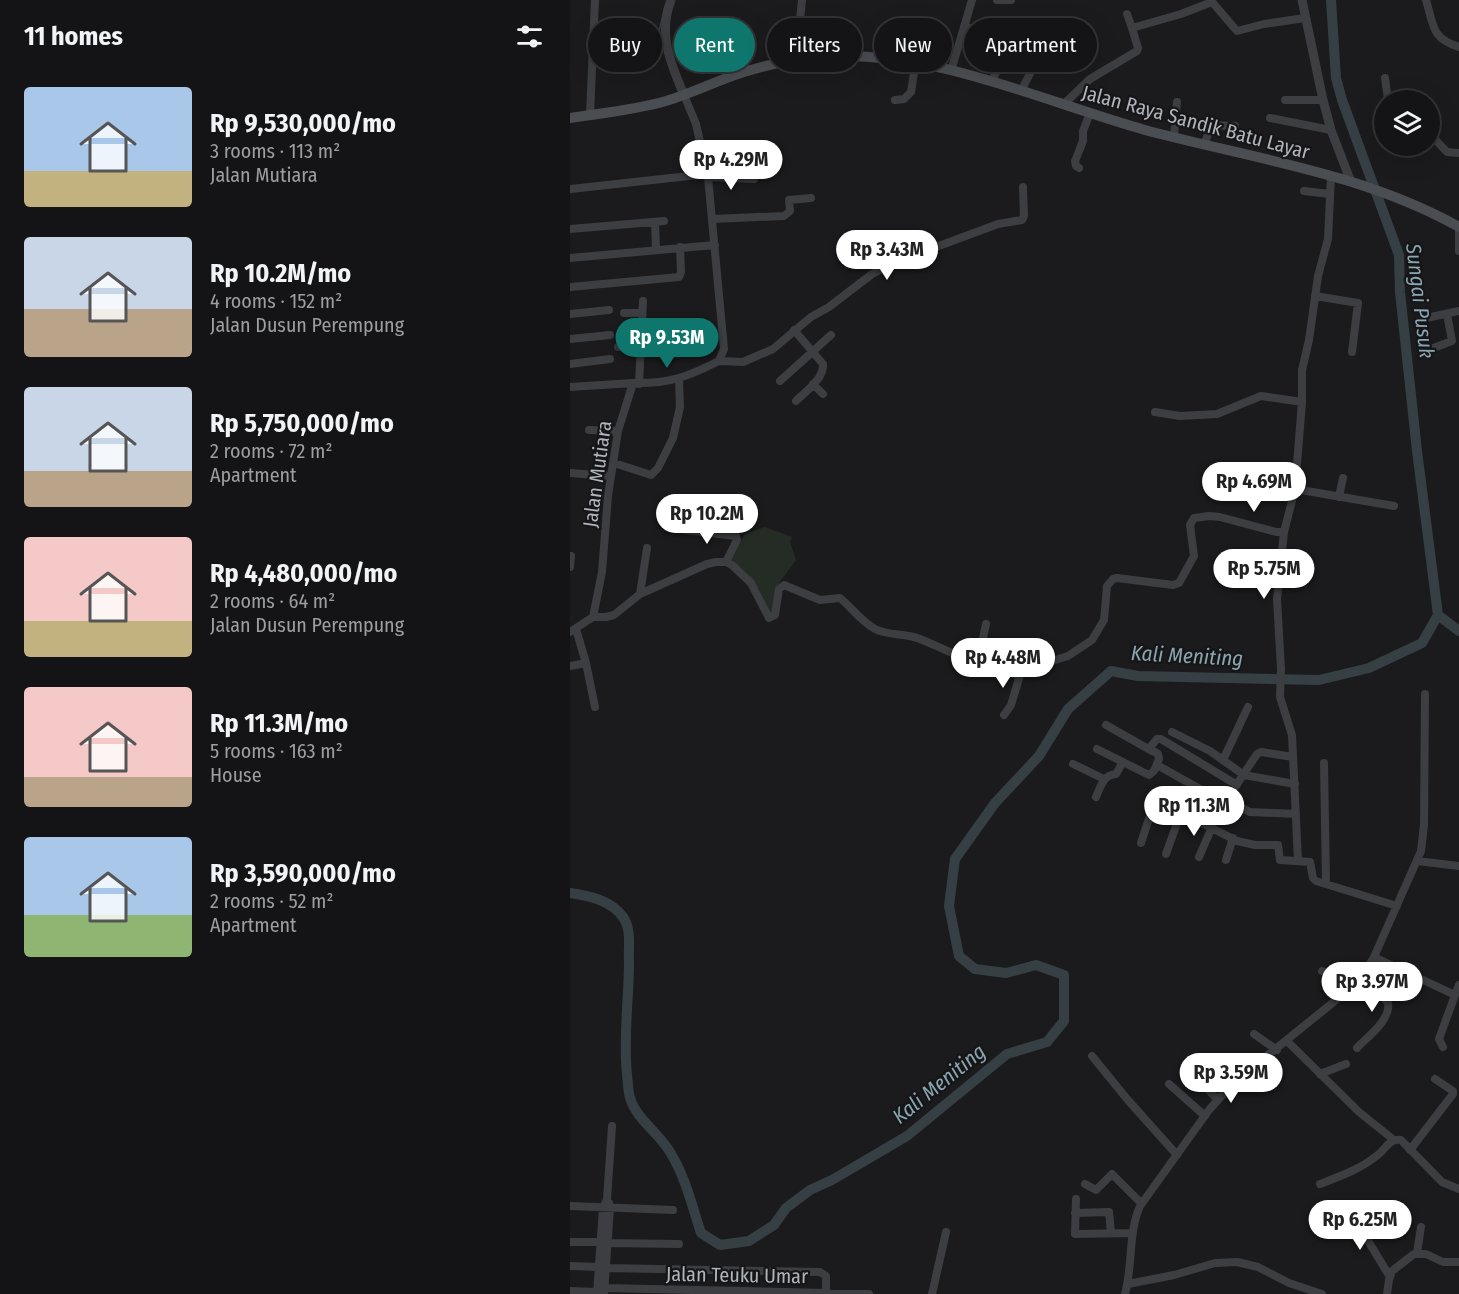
<!DOCTYPE html>
<html lang="en">
<head>
<meta charset="utf-8">
<style>
	body { margin:0; font-family:"Fira Sans Condensed",sans-serif; background:#212123; color:#f1f3f6; height:100vh; display:flex; flex-direction:column; font-size:22px; white-space:nowrap }
	* { box-sizing:border-box; margin:0 }
	p { font-size:20px; color:#9d9ea1 }
	.icon { flex:none; width:33px; height:33px; fill:none; stroke:currentColor; stroke-width:2; stroke-linecap:round; stroke-linejoin:round }
	.map { position:relative; flex:1; overflow:hidden }
	.side { display:flex; flex-direction:column; background:#141416; width:570px }
	.side>* { flex:none }
	.guide { position:absolute; left:18px; top:18px; width:570px; height:54px; display:flex; gap:12px }
	.tools { position:absolute; left:804px; top:90px; display:grid; gap:12px }
	.tools a { display:grid; place-items:center; width:66px; height:66px; border-radius:50%; background:#141416; box-shadow:0 6px 24px #0002,0 0 0 2px #333335; font-size:30px }
	.price { position:absolute; translate:-50% -51px; padding:0 14px; border-radius:21px; background:#fff; color:#222; font-size:20px; line-height:39px; filter:drop-shadow(0 2px 3px #0008) }
	.price::after { content:''; position:absolute; left:50%; top:36px; width:18px; height:14px; margin-left:-9px; background:inherit; clip-path:polygon(0 0,100% 0,50% 100%) }
	.price.current { background:#0f766e; color:#fff }
	ul { padding:0; list-style:none }
	li { display:flex; align-items:center; gap:18px; height:150px; padding:0 24px }
	li span { display:grid; place-items:center; flex:none; width:168px; height:120px; border-radius:6px; color:#555 }
	li>.icon { margin-inline-start:auto }
	span .icon { width:72px; height:72px; fill:#fffc; stroke-width:1 }
	li b { font-size:26px }
	h2 { display:flex; justify-content:space-between; align-items:center; height:72px; padding:0 24px; font-size:26px }
	.pill { padding:0 21px; border-radius:27px; background:#141416; box-shadow:0 6px 24px #0002,0 0 0 2px #333335; font-size:21px; line-height:54px }
	.pill.current { background:#0f766e; color:#fff }
	main { display:flex; flex:1; min-height:0 }
	.map>svg:first-child { display:block }
</style>
</head>
<body>
<main>
<section class="side">
<h2>11 homes<svg class="icon" aria-label="filters" viewBox="0 0 24 24"><path d="M4 7h16M4 17h16"/><circle cx="9" cy="7" r="2"/><circle cx="15" cy="17" r="2"/></svg></h2>
<ul>
<li><span style="background:linear-gradient(#a9c7e8 70%,#c2b280 0)"><svg class="icon" aria-label="home" viewBox="0 0 24 24"><path d="M3 11l9-7 9 7M6 9v11h12V9"/></svg></span><div><b>Rp 9,530,000/mo</b><p>3 rooms · 113 m²</p><p>Jalan Mutiara</p></div></li>
<li><span style="background:linear-gradient(#c9d6e8 60%,#b9a48a 0)"><svg class="icon" aria-label="home" viewBox="0 0 24 24"><path d="M3 11l9-7 9 7M6 9v11h12V9"/></svg></span><div><b>Rp 10.2M/mo</b><p>4 rooms · 152 m²</p><p>Jalan Dusun Perempung</p></div></li>
<li><span style="background:linear-gradient(#c9d6e8 70%,#b9a48a 0)"><svg class="icon" aria-label="home" viewBox="0 0 24 24"><path d="M3 11l9-7 9 7M6 9v11h12V9"/></svg></span><div><b>Rp 5,750,000/mo</b><p>2 rooms · 72 m²</p><p>Apartment</p></div></li>
<li><span style="background:linear-gradient(#f6c9c9 70%,#c2b280 0)"><svg class="icon" aria-label="home" viewBox="0 0 24 24"><path d="M3 11l9-7 9 7M6 9v11h12V9"/></svg></span><div><b>Rp 4,480,000/mo</b><p>2 rooms · 64 m²</p><p>Jalan Dusun Perempung</p></div></li>
<li><span style="background:linear-gradient(#f6c9c9 75%,#b9a48a 0)"><svg class="icon" aria-label="home" viewBox="0 0 24 24"><path d="M3 11l9-7 9 7M6 9v11h12V9"/></svg></span><div><b>Rp 11.3M/mo</b><p>5 rooms · 163 m²</p><p>House</p></div></li>
<li><span style="background:linear-gradient(#a9c7e8 65%,#8fb573 0)"><svg class="icon" aria-label="home" viewBox="0 0 24 24"><path d="M3 11l9-7 9 7M6 9v11h12V9"/></svg></span><div><b>Rp 3,590,000/mo</b><p>2 rooms · 52 m²</p><p>Apartment</p></div></li>
</ul>
</section>
<div class="map">
<svg width="889" height="1294" viewBox="0 0 889 1294">
	<rect width="100%" height="100%" fill="#1b1b1d"/>
	<path fill="#252c25" d="M195,527l27,10 -2,5 6,18 -19,26 -3,26 -4,3c-9,-25 -16,-39 -39,-54l14,-27z"/>
	<g fill="none" stroke-linecap="round" stroke-linejoin="round">
		<path stroke="#364044" stroke-width="1.5" d="M91,37l-2,-5 6,-26"/>
		<path stroke="#364044" stroke-width="10" d="M761,0l5,78 6,22 57,155 1,37 17,159 21,164
			M0,893c19,3 41,7 53,24 9,13 5,29 6,44 0,38 -6,76 -2,114 1,7 1,16 3,23 7,22 29,35 40,54 16,26 22,54 31,81l19,12 29,-4 25,-16 12,-17 24,-18 22,-10 75,-44 100,-82 40,-12 17,-21v-46l-28,-10 -30,8 -31,-4 -16,-13 -10,-50 6,-47 40,-56 44,-47 29,-47 43,-38 27,5 181,4 50,-12 53,-25 16,-28 21,16"/>
		<path stroke="#3c3e41" stroke-width="8" d="M427,0h14
			M856,0c8,26 5,38 33,47
			M557,14l5,14
			M394,28h46l3,3v4l-21,46
			M23,37l32,2 6,2
			M263,56l4,-35
			M230,59l-1,-29 3,-30
			M381,71l21,-71
			M815,78l3,22
			M451,91l24,-47
			M325,100l9,-1 7,-7 10,-65
			M715,100h38
			M493,105l27,-26 47,-28 1,-3 -6,-20 49,-14 31,-12 25,29 27,-7 41,-6
			M20,115l5,-115
			M700,118l61,12
			M860,134l17,18 12,1
			M604,137l3,-35
			M634,144l8,-19 23,1
			M509,168l-3,-2 -1,-5 8,-20v-10l7,-18
			M138,177l46,2
			M1,189l136,-15
			M734,191l26,3
			M142,219l72,-3 6,-5 -1,-11 22,-2
			M85,222l1,27
			M0,229l94,-8
			M889,229v22
			M0,258l145,-13
			M0,287l109,-10 2,-5 -1,-25
			M745,296l43,7 -6,49
			M54,313h18
			M0,314l39,-4
			M852,319l37,-8
			M224,330l29,34c1,15 -17,27 -27,37
			M0,339l40,-4
			M48,347l23,-1
			M858,350l24,-9 -5,-27
			M149,361l24,1 30,-13 38,-32 18,-10 43,-33 29,-14 97,-36 24,-4 2,-4 -1,-29
			M0,364l40,-5
			M210,381l51,-46
			M69,384l4,-83
			M243,384l10,10
			M0,387l63,-4
			M585,412l25,4 37,-2 44,-18 41,6
			M19,430l29,1
			M44,463l37,12 7,-7 15,-30 7,-31 -1,-28
			M0,473l41,3
			M725,489l99,17
			M769,497l4,-19
			M115,530l51,6 1,4 -11,22
			M714,532l-7,67 4,70 -1,28 12,38 6,126
			M0,567l1,-11
			M70,594l7,-46
			M23,617h13l8,-2 26,-21 67,-30 9,-2h10l6,3 19,18 18,35 6,-3 4,-26 5,-4 36,15 20,-2c12,10 21,23 35,31 14,7 30,4 45,10 32,13 65,31 100,36l16,-9 32,-10 24,-16 12,-20 3,-34 6,-7 4,-1 56,7 6,-2 15,-27 -4,-31 4,-7 15,-2 11,1 56,15h8l11,-43 7,-87v-32l7,-30 9,-64 10,-37 3,-62
			M0,632l23,-15 9,-45 6,-76 10,-65 15,-48c36,1 54,-6 86,-22l5,-12 -16,-172 -12,-53 -12,-29
			M408,662l8,-38
			M16,663l9,44
			M0,666l16,-3 -10,-34
			M434,715l7,-10 9,-30
			M536,725l46,26
			M602,732l38,19 34,24 51,9
			M527,749l52,26 5,-4 5,-12 -1,-5 -8,-5 1,-3 6,-7h4l76,46
			M723,757l-32,-5 -4,2 -30,45 1,3 22,10 46,2
			M653,760l25,-53
			M754,763l2,120
			M503,764l31,15
			M587,765l52,29v5l-13,20
			M526,797c5,-11 7,-22 20,-23l7,-12
			M571,843l13,-40 7,-1 76,39 18,4h23l2,15 30,2 3,16 3,3 81,25
			M596,854l15,-42
			M629,857l13,-30
			M656,860l7,-22
			M847,861l42,5
			M804,957l81,38 4,-10
			M752,971c21,7 52,13 66,32 3,17 -21,34 -31,45
			M684,1034l23,16
			M717,1041l72,71 35,28
			M873,1047l-4,-8 16,-44
			M522,1056l35,43 50,56
			M750,1074l26,-10
			M625,1076l23,24
			M599,1084l36,32
			M840,1150l43,-56v-3l-18,-12
			M515,1184l11,6 16,-16 29,29
			M750,1184c21,-8 41,-15 59,-30 7,-6 11,-16 22,-14l41,42 17,7
			M506,1199l-1,35 58,-1
			M0,1206l103,4
			M780,1211l40,66
			M505,1213l34,-1 2,21
			M0,1242h31
			M37,1243l72,1
			M847,1253l4,-26
			M0,1266l29,1
			M36,1268l214,4 6,4v17
			M558,1284l46,-9 41,-12 22,-1 21,5 31,16 33,11
			M35,1288l264,6
			M0,1291l27,1
			M27,1294l6,-86 4,-9 5,-73
			M34,1294l6,-86 -1,-5
			M362,1294l14,-62
			M555,1294c8,-29 3,-61 15,-88l69,-96 23,-26 119,-96 12,-13 11,-18 47,-106 3,-26 1,-131
			M817,1294l2,-14 3,-9 22,-17h12l17,8h16"/>
		<path stroke="#3c3e41" stroke-width="9" d="M101,0c-13,35 -1,62 13,95
			M732,0l21,100 8,30 20,52"/>
		<path stroke="#4a4d51" stroke-width="10" d="M0,118c32,-5 65,-8 96,-17 27,-8 52,-21 78,-29 23,-7 49,-13 73,-15 114,-9 221,43 328,73 105,28 218,43 314,97"/>
	</g>
	<g text-anchor="middle" stroke-width="4.5" stroke-linejoin="round" paint-order="stroke">
		<g font-size="20" fill="#afb5ba" stroke="#161618">
			<text transform="translate(626 122) rotate(15)" y="7">Jalan Raya Sandik Batu Layar</text>
			<text transform="translate(27 474) rotate(-82)" y="7">Jalan Mutiara</text>
			<text transform="translate(167 1275) rotate(1)" y="7">Jalan Teuku Umar</text>
		</g>
		<g font-size="21" font-style="italic" fill="#8ba6b1" stroke="#161618">
			<text transform="translate(850 301) rotate(83)" y="7">Sungai Pusuk</text>
			<text transform="translate(617 656) rotate(3)" y="7">Kali Meniting</text>
			<text transform="translate(369 1084) rotate(-39)" y="7">Kali Meniting</text>
		</g>
	</g>
</svg>
<div class="tools">
<a><svg class="icon" aria-label="layers" viewBox="0 0 24 24"><path d="M12 4l9 5-9 5-9-5zM3 14l9 5 9-5"/></svg></a>
</div>
<b class="price" style="left:161px;top:191px">Rp 4.29M</b>
<b class="price" style="left:317px;top:281px">Rp 3.43M</b>
<b class="price current" style="left:97px;top:369px">Rp 9.53M</b>
<b class="price" style="left:684px;top:513px">Rp 4.69M</b>
<b class="price" style="left:137px;top:545px">Rp 10.2M</b>
<b class="price" style="left:694px;top:600px">Rp 5.75M</b>
<b class="price" style="left:433px;top:689px">Rp 4.48M</b>
<b class="price" style="left:624px;top:837px">Rp 11.3M</b>
<b class="price" style="left:802px;top:1013px">Rp 3.97M</b>
<b class="price" style="left:661px;top:1104px">Rp 3.59M</b>
<b class="price" style="left:790px;top:1251px">Rp 6.25M</b>
<div class="guide">
<a class="pill">Buy</a>
<a class="pill current">Rent</a>
<a class="pill">Filters</a>
<a class="pill">New</a>
<a class="pill">Apartment</a>
</div>
</div>
</main>
</body>
</html>
